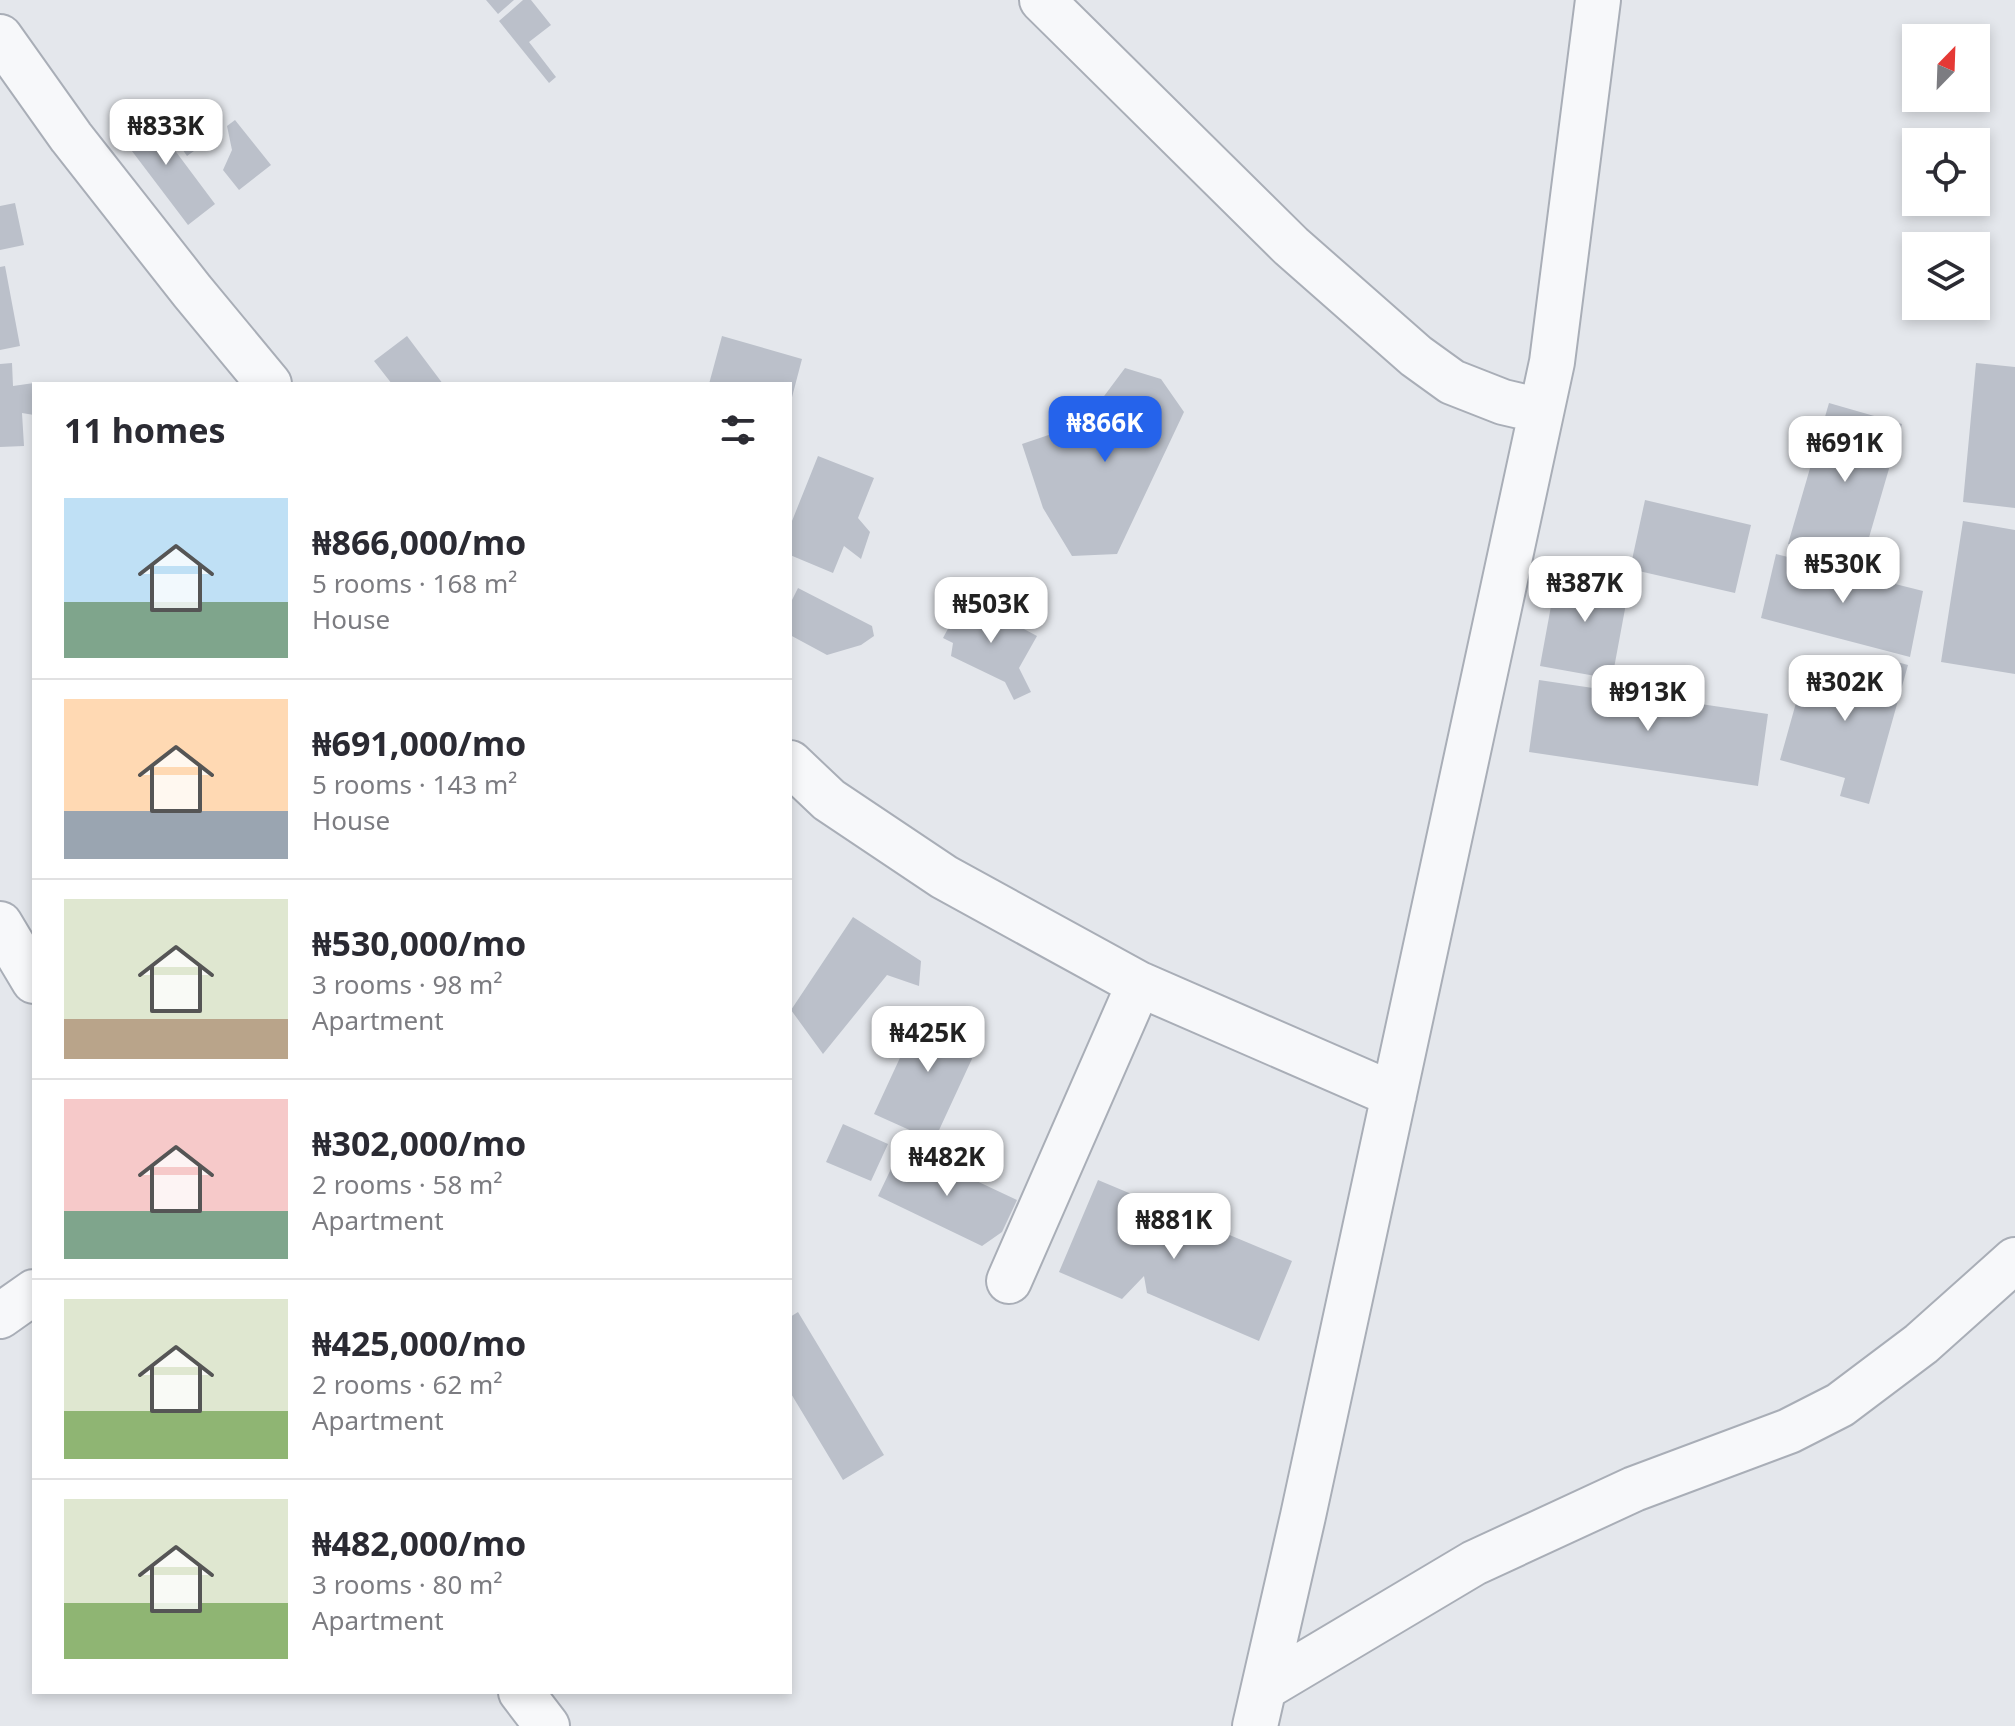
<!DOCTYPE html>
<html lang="en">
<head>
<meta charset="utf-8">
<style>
	body { margin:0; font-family:"Noto Sans",sans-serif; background:#f2f2f3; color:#2b2b33; height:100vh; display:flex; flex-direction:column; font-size:30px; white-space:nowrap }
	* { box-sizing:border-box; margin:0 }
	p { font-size:26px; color:#7c7c81 }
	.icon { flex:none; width:44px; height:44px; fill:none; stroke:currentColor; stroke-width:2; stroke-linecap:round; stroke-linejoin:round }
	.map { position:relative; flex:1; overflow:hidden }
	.sheet { position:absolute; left:32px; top:382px; width:760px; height:1312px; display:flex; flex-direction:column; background:#fff; border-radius:0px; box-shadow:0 4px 12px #0003 }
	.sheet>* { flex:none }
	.needle { width:52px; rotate:23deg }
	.controls { position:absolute; left:1902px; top:24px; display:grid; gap:16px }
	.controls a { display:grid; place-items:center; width:88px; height:88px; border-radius:0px; background:#fff; box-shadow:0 4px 12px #0003; font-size:40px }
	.price { position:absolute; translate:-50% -68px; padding:0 18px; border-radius:16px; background:#fff; color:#222; font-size:26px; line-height:52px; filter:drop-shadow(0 2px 4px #0008) }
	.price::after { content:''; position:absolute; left:50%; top:48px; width:24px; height:18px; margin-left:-12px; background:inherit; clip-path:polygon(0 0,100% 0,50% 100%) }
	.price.active { background:#2563eb; color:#fff }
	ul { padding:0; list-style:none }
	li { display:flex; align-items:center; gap:24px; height:200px; padding:0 32px }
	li+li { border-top:2px solid #e1e1e2 }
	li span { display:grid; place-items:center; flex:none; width:224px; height:160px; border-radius:0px; color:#555 }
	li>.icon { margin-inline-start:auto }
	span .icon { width:96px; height:96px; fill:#fffc; stroke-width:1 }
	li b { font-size:34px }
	h2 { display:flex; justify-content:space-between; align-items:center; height:96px; padding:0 32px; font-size:34px }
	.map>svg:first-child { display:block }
</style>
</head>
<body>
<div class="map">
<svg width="2015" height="1726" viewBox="0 0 2015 1726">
	<rect width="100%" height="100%" fill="#e4e7ec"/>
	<path fill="#bbc0ca" d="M486,0h28l-16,14z
		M523,0h8l20,25 -22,17 27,35 -7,6 -50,-62z
		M182,103l26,38 -21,15 -27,-39z
		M144,109l71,95 -27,21 -72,-95z
		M235,120l36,45 -32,25 -16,-20 9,-20 -5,-24z
		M15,203l9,42 -24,5v-44z
		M5,266l15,80 -20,4v-83z
		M407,336l36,48h-51l-18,-23z
		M722,336l80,23 -11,42 -1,-17h-81z
		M12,363l1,23 21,-3v32l-12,-2 2,33 -24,1v-83z
		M1976,363l39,4v141l-52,-6z
		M1125,368l36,11 23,33 -67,142 -45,2 -29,-48 -21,-64 62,-21z
		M1829,403l73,21 -41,141 -73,-21z
		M818,456l56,22 -16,40 12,14 -9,27 -17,-13 -11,27 -43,-18v-29z
		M1645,500l106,25 -16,68 -105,-24z
		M1963,521l52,9v144l-74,-12z
		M1776,554l147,37 -13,66 -149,-39z
		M1558,568l72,14 -18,97 -72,-13z
		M798,588l74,38 2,10 -13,9 -34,10 -37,-20v-31z
		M965,597l72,39 -18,32 12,24 -17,8 -9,-18 -54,-26 2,-13 -10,-5z
		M1875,656l33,9 -39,139 -29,-8 5,-18 -65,-18 28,-100 61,18z
		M1539,680l229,34 -10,72 -229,-34z
		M853,917l68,44 -2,25 -32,-11 -64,79 -32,-44z
		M923,1008l60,27 -49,106 -60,-27z
		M843,1124l45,20 -17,37 -45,-19z
		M902,1146l115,54 -15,32 -20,14 -104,-50z
		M1098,1180l194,81 -33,80 -112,-48 -3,-17 -22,23 -63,-27z
		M798,1312l86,143 -41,25 -53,-88v-75z"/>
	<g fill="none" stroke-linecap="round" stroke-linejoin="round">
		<defs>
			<path id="minor" d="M1042,0l249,246 125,110 36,26 51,20 38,9
				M0,37l71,100 121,154 77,93
				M790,763l39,37 115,77 195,107 255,111
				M1009,1281l130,-297
				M0,1316l34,-24
				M1264,1688l210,-125 160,-74 155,-58 51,-26 81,-61 94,-84
				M1255,1726l48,-210 249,-1154 46,-362"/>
			<path id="tertiary" d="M0,924l34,57
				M521,1692l26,34"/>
		</defs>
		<use href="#minor" stroke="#a9aeb7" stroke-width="48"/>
		<use href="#tertiary" stroke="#a9aeb7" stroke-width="48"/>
		<use href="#minor" stroke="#f7f8fa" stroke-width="44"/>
		<use href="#tertiary" stroke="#f7f8fa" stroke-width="44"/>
	</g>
</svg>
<div class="controls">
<a><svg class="needle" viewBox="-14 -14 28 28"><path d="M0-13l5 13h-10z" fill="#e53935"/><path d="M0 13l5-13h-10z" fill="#7c7c81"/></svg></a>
<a><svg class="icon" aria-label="locate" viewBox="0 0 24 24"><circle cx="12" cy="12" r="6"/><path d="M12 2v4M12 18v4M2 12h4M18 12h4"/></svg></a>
<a><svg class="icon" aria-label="layers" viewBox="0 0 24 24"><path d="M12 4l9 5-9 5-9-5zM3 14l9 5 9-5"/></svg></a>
</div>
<b class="price" style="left:166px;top:167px">₦833K</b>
<b class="price active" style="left:1105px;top:464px">₦866K</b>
<b class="price" style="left:1845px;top:484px">₦691K</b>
<b class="price" style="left:1843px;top:605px">₦530K</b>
<b class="price" style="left:1585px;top:624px">₦387K</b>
<b class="price" style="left:991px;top:645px">₦503K</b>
<b class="price" style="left:1845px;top:723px">₦302K</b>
<b class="price" style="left:1648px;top:733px">₦913K</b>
<b class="price" style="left:928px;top:1074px">₦425K</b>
<b class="price" style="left:947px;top:1198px">₦482K</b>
<b class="price" style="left:1174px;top:1261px">₦881K</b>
<section class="sheet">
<h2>11 homes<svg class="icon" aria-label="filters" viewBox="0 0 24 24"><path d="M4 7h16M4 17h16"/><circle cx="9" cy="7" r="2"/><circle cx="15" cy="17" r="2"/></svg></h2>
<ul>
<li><span style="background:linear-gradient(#bfe0f5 65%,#7fa58c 0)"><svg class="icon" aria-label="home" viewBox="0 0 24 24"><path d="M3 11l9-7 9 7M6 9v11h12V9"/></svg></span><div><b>₦866,000/mo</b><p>5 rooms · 168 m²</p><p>House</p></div></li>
<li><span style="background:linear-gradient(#ffd9b3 70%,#9aa5b1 0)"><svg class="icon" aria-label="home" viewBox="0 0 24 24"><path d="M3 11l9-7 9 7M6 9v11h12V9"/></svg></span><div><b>₦691,000/mo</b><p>5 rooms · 143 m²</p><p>House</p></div></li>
<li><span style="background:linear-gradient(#dfe7d0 75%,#b9a48a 0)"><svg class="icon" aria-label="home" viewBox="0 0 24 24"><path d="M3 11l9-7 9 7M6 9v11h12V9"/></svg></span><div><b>₦530,000/mo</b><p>3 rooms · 98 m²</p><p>Apartment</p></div></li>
<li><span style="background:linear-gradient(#f6c9c9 70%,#7fa58c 0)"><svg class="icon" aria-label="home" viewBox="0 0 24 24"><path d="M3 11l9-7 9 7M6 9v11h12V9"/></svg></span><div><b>₦302,000/mo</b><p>2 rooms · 58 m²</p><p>Apartment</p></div></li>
<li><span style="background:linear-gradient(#dfe7d0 70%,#8fb573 0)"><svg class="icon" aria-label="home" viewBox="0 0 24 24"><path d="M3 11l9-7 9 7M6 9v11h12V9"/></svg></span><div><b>₦425,000/mo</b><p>2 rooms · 62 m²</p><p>Apartment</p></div></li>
<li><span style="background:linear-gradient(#dfe7d0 65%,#8fb573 0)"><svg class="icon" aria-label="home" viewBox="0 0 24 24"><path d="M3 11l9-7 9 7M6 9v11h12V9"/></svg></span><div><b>₦482,000/mo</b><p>3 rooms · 80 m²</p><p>Apartment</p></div></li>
</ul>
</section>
</div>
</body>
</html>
